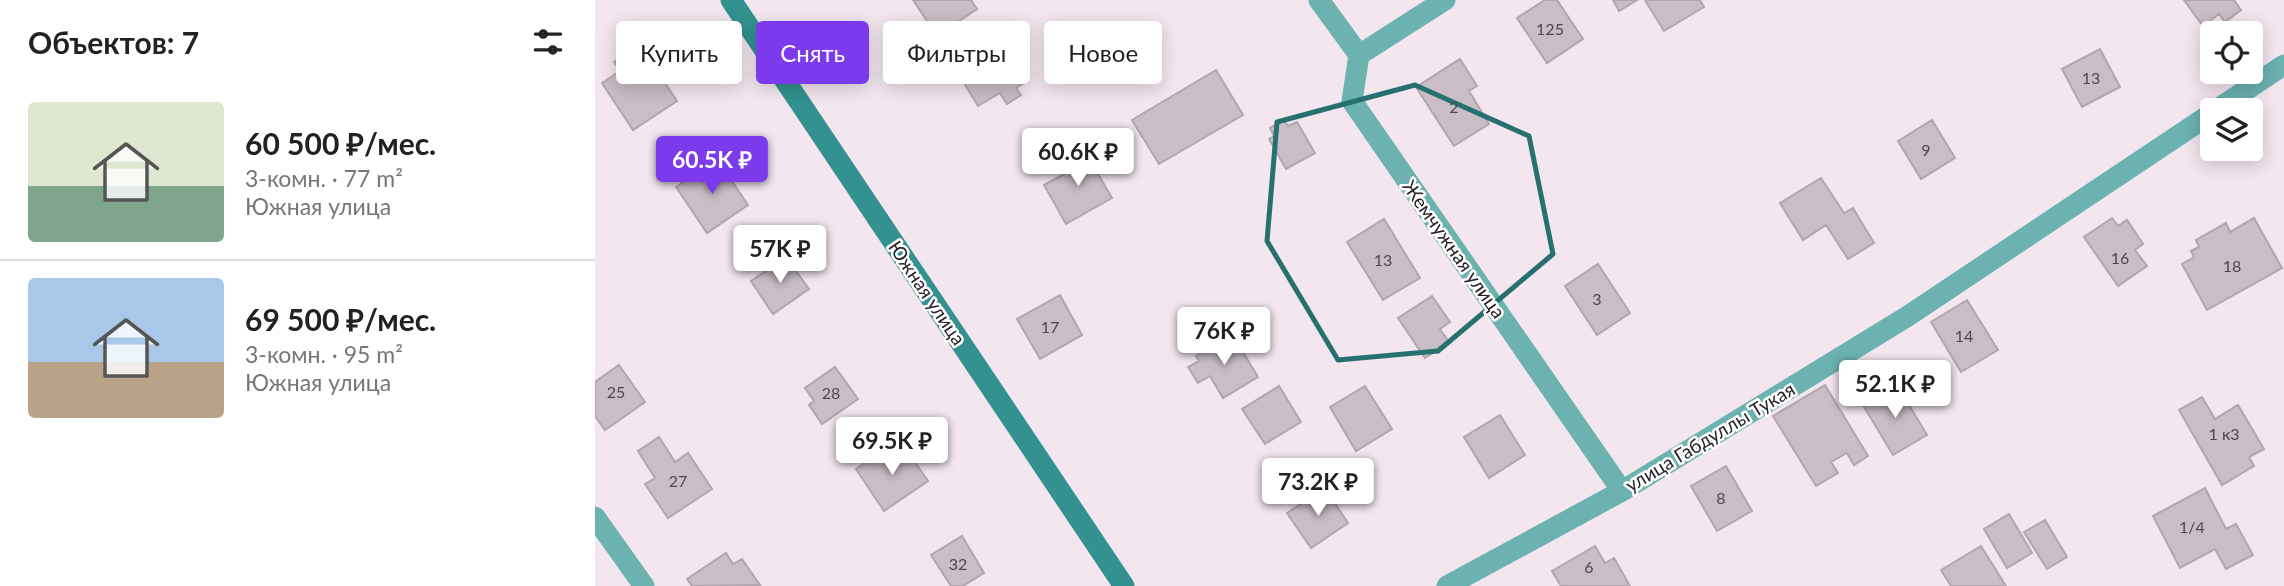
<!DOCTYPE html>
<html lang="ru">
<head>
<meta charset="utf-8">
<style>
	body { margin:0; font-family:Lato,sans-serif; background:#f2f2f2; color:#222; height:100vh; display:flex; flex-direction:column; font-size:26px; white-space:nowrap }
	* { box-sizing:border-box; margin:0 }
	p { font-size:23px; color:#767676 }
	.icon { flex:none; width:38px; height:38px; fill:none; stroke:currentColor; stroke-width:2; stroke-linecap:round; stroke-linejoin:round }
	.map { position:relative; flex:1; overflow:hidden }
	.side { display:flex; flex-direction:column; background:#fff; width:595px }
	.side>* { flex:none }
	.banner { position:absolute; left:21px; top:21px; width:665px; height:63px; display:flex; gap:14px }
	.fabs { position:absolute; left:1605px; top:21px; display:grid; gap:14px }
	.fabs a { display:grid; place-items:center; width:63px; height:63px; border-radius:7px; background:#fff; box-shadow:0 4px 18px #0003; font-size:35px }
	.price { position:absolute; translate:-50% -60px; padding:0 16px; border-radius:7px; background:#fff; color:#222; font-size:23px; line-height:46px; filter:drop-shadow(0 2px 4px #0008) }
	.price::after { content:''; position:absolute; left:50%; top:42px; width:21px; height:16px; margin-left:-10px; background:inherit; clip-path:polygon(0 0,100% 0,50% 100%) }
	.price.active { background:#7c3aed; color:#fff }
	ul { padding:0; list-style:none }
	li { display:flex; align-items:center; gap:21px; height:175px; padding:0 28px }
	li+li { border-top:2px solid #e0e0e0 }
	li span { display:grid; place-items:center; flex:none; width:196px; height:140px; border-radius:7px; color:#555 }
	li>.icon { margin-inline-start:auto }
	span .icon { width:84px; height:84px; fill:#fffc; stroke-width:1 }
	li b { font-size:30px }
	h2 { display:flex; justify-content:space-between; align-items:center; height:84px; padding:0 28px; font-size:30px }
	.tag { padding:0 24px; border-radius:7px; background:#fff; box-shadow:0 4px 18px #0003; font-size:24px; line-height:63px }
	.tag.active { background:#7c3aed; color:#fff }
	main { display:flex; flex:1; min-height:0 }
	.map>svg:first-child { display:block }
</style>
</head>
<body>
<main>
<section class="side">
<h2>Объектов: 7<svg class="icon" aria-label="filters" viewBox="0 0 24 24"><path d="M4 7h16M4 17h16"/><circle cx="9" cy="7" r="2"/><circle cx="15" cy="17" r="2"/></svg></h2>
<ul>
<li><span style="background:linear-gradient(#dfe7d0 60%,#7fa58c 0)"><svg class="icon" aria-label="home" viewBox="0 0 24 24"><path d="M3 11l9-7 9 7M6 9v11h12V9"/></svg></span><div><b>60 500 ₽/мес.</b><p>3-комн. · 77 m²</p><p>Южная улица</p></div></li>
<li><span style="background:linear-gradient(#a9c7e8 60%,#b9a48a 0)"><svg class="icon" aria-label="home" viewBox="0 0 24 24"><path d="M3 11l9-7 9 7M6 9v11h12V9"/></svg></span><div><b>69 500 ₽/мес.</b><p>3-комн. · 95 m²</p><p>Южная улица</p></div></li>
</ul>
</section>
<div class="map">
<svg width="1689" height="586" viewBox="0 0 1689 586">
	<rect width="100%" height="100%" fill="#f3e6ef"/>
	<path fill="#c9bdc6" stroke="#b1a6ae" stroke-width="2" d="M318,0h58l6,9 -40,27z
		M950,0h12l26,39 -36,24 -30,-45z
		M1018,0h24l-18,11z
		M1050,0h55l4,7 -40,24z
		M1589,0h50l7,10 -16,12 -6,-8 -16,12z
		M402,35l29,47 -10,6 5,7 -14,9 -7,-11 -22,13 -26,-43z
		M52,40l19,30 -7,4 18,27 -44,29 -31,-47 18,-12 -6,-9z
		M1505,49l20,38 -38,20 -20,-38z
		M865,59l17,27 -8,5 20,33 -35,22 -38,-59z
		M621,70l27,45 -84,49 -27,-44z
		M689,120l4,6 9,-4 18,31 -29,16 -17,-30 5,-3 -4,-8z
		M1337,120l23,38 -34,21 -23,-38z
		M489,150l28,48 -46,26 -22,-39 24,-13 -6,-10z
		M122,159l31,46 -41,28 -31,-46z
		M1226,178l23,35 9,-5 21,35 -26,16 -22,-34 -23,15 -23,-37z
		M1517,218l6,8 9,-6 16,24 -8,6 12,16 -29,20 -34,-49z
		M1659,218l28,50 -75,42 -25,-46 12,-7 -3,-6 8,-4 -3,-7 30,-17 4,9z
		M789,219l36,59 -37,22 -36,-58z
		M191,257l23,32 -36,25 -22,-33z
		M1003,264l32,49 -33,22 -32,-49z
		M465,295l22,40 -42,24 -23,-40z
		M837,296l18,26 -10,7 9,13 -24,16 -27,-40z
		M1372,300l31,50 -37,22 -30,-50z
		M637,334l26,43 -35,21 -13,-22 -12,7 -10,-16 11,-6 -3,-5z
		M24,365l26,37 -40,28 -10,-14v-34z
		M240,367l23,32 -36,25 -13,-19 5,-4 -9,-13z
		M1230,385l43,71 -14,9 -7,-12 -16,9 7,11 -22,13 -43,-70z
		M1302,385l30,50 -34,20 -30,-50z
		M684,386l22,36 -36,22 -23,-35z
		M770,386l27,43 -36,22 -26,-44z
		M1607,397l13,22 23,-14 26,44 -15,8 5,9 -32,19 -43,-75z
		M905,415l25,40 -36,23 -25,-41z
		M64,437l16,25 13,-9 24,36 -44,29 -23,-34 10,-6 -17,-27z
		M309,446l24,35 -44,30 -28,-42 25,-17 4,6z
		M1131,466l26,45 -35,20 -26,-45z
		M730,488l23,35 -37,25 -24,-35z
		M1610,488l21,41 10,-5 17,31 -27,14 -11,-20 -35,19 -27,-52z
		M1414,514l23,39 -25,15 -23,-39z
		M1450,520l22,37 -20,12 -23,-37z
		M367,536l22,37 -21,13h-12l-20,-31z
		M1000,546l10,17 9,-5 16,28h-69l-9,-15z
		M1386,546l25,40h-55l-10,-16z
		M131,553l7,11 9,-5 18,26 -68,1 -5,-7z"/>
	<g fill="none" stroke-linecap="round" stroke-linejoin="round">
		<path stroke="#6bb2b0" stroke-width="21" d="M724,0l40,55 -7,46 270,390
			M764,55l86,-55
			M1621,110l68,-45
			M0,517l49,69
			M852,586l175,-95 286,-175 304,-203"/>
		<path stroke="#339190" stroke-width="21" d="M136,0l393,586"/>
	</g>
	<path fill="none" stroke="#267170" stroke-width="5" stroke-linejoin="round" d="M820,85l114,51 24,118 -115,97 -100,9 -71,-119 10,-119z"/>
	<g text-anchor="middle" stroke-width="5" stroke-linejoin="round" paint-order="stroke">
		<g font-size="16" fill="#4f484d">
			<text x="955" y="35">125</text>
			<text x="1496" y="84">13</text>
			<text x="859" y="113">2</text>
			<text x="1331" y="156">9</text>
			<text x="1525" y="264">16</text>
			<text x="788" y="266">13</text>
			<text x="1637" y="272">18</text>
			<text x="1002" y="305">3</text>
			<text x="455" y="333">17</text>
			<text x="1369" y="342">14</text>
			<text x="21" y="398">25</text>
			<text x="236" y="399">28</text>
			<text x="1629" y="440">1 к3</text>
			<text x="83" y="487">27</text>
			<text x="1126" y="504">8</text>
			<text x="1597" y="533">1/4</text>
			<text x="363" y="570">32</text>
			<text x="994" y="573">6</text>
		</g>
		<g font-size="19" fill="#262125" stroke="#fff">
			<text transform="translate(859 249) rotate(55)" y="7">Жемчужная улица</text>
			<text transform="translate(332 293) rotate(56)" y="7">Южная улица</text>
			<text transform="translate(1115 437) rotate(-31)" y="7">улица Габдуллы Тукая</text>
		</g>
	</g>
</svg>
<div class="fabs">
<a><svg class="icon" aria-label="locate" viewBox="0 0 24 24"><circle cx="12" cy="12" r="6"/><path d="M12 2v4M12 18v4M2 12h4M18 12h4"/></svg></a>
<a><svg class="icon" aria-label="layers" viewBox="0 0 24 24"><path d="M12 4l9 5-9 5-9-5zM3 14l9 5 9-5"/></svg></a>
</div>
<b class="price" style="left:483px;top:188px">60.6K ₽</b>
<b class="price active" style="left:117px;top:196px">60.5K ₽</b>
<b class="price" style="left:185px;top:285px">57K ₽</b>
<b class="price" style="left:629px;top:367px">76K ₽</b>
<b class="price" style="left:1300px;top:420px">52.1K ₽</b>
<b class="price" style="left:297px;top:477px">69.5K ₽</b>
<b class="price" style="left:723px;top:518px">73.2K ₽</b>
<div class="banner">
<a class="tag">Купить</a>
<a class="tag active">Снять</a>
<a class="tag">Фильтры</a>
<a class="tag">Новое</a>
</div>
</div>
</main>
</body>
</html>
